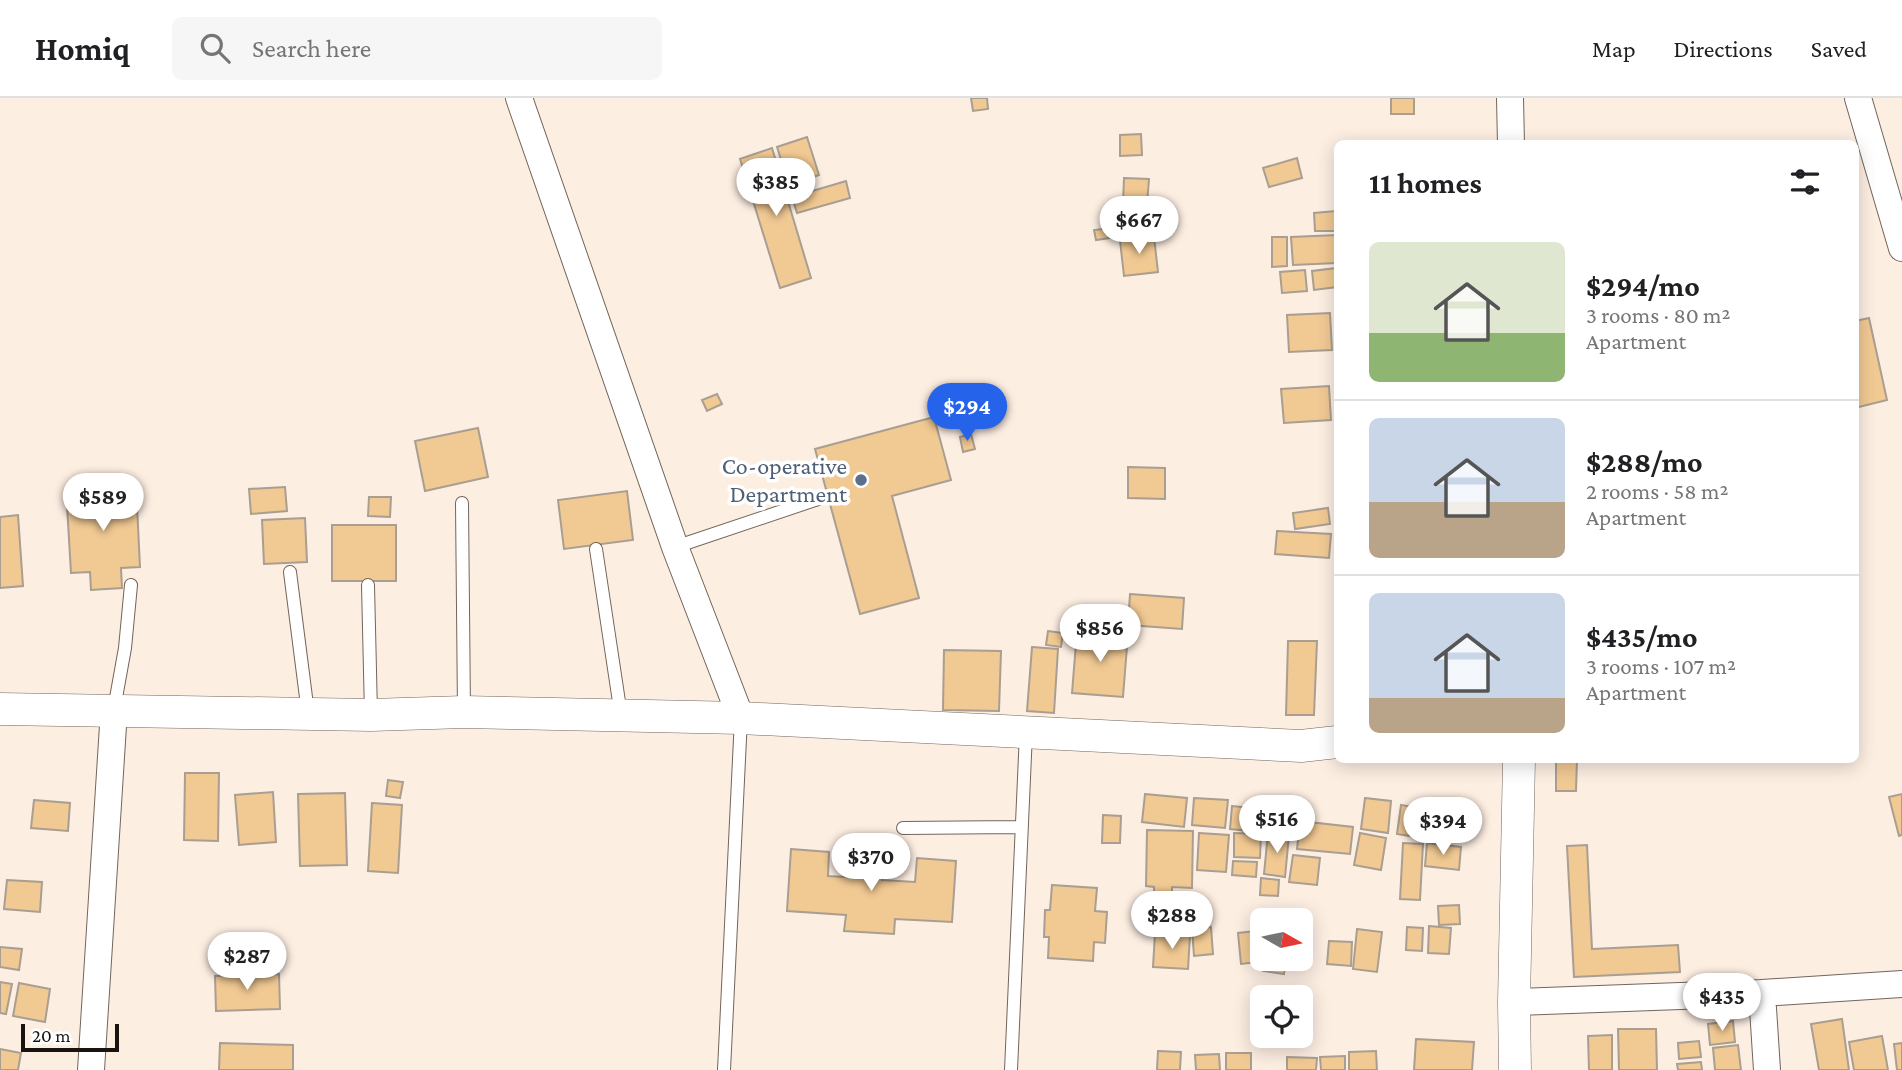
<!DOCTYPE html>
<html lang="en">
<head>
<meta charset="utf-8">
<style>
	body { margin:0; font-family:"Crimson Pro",serif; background:#f6f6f6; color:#202124; height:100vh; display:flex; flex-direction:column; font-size:26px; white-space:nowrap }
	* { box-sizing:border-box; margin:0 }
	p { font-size:23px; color:#757577 }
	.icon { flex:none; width:38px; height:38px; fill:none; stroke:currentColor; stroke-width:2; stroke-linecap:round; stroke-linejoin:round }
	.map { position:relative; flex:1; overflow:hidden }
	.side { position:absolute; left:1334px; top:42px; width:525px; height:623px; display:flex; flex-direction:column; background:#fff; border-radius:10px; box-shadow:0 4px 18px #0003 }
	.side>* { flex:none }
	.needle { width:46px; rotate:99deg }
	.controls { position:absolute; left:1250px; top:810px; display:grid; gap:14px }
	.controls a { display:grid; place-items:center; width:63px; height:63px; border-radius:10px; background:#fff; box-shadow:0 4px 18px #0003; font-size:35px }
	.scale { position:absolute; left:21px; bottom:18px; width:98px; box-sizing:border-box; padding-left:7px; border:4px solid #191410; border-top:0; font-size:19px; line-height:24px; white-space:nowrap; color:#191410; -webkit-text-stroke:5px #fff; paint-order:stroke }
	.price { position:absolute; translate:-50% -60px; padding:0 16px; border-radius:24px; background:#fff; color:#222; font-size:23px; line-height:46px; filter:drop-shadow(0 2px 4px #0008) }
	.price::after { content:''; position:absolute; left:50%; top:42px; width:21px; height:16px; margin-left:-10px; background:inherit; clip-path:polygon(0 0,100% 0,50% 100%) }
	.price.on { background:#2563eb; color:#fff }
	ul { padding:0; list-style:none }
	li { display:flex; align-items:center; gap:21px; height:175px; padding:0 35px }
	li+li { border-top:2px solid #e0e0e0 }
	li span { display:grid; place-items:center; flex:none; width:196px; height:140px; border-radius:10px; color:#555 }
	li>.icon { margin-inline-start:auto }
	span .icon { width:84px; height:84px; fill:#fffc; stroke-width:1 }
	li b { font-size:30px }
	h2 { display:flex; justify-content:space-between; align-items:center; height:84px; padding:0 35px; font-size:30px }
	header { display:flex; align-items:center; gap:42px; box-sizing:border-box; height:98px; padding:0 35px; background:#fff; border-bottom:2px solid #e0e0e0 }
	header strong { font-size:33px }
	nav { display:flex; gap:38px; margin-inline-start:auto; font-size:24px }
	.search { width:490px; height:63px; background:#f6f6f6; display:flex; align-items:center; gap:18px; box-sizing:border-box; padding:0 24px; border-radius:10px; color:#757577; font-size:26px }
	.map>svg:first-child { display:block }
</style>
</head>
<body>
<header>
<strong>Homiq</strong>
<div class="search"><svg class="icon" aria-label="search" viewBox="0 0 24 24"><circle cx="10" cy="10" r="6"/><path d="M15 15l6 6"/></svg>Search here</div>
<nav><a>Map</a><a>Directions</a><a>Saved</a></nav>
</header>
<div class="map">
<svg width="1902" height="972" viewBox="0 0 1902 972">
	<rect width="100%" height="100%" fill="#fdeee2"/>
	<path fill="#f1c993" stroke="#a99e91" stroke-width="2" d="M971,0h16l1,11 -15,2z
		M1391,0h23v16h-23z
		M1141,36l1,21 -22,1v-21z
		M807,39l12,38 -30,10 -12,-38z
		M772,50l39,130 -31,10 -40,-129z
		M1297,60l5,20 -33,9 -6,-19z
		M1124,80l25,1 -2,25 -24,-2z
		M846,83l4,17 -53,15 -5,-16z
		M1336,113l1,20h-22l-1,-18z
		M1136,127l1,9 -41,6 -2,-10z
		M1337,137v28l-44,2 -2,-28z
		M1154,139l4,35 -34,4 -4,-35z
		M1272,139h15v29l-15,1z
		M1337,170v19l-23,3 -2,-19z
		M1305,172l2,21 -25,2 -2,-21z
		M1330,215l2,37 -43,2 -2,-37z
		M1869,220l18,82 -32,8v-87z
		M1329,288l2,34 -47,3 -3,-34z
		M717,296l5,10 -15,7 -5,-11z
		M934,319l17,63 -59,16 27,102 -59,16 -45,-165z
		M478,330l10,49 -63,14 -10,-50z
		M971,336l4,15 -12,3 -3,-15z
		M1128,369l37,1v31l-37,-1z
		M136,387l4,82 -19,1 1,20 -31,2 -1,-18 -19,1 -5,-84z
		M285,389l2,24 -36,3 -2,-25z
		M627,393l6,49 -69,9 -6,-49z
		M369,399h22l-1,20 -22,-1z
		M1328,410l2,16 -35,5 -2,-16z
		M18,417l5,71 -23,2v-71z
		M305,420l2,44 -43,2 -2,-44z
		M332,427h64v56h-64z
		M1277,433l54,3 -2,24 -54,-4z
		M1130,496l54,4 -2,31 -54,-4z
		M1048,533l15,2 -2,14 -15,-2z
		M1077,533l51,3 -5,63 -51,-4z
		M1288,543h29l-3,74h-28z
		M1032,549l26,2 -4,64 -27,-2z
		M944,552l57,1 -2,60 -56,-1z
		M1556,662h21l-1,31h-20z
		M185,675h34l-1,68 -34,-1z
		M388,682l15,2 -3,16 -14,-2z
		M273,694l3,50 -37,3 -4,-50z
		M345,695l2,72 -47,1 -2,-72z
		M1145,696l42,4 -3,29 -42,-5z
		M1902,696v41l-3,1 -10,-39z
		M1194,700l34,2 -3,28 -33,-3z
		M1365,700l26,3 -3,32 -27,-4z
		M34,702l36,3 -2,28 -37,-3z
		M372,705l30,2 -4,68 -30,-2z
		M1401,707l25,4 -4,29 -25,-4z
		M1232,708l28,3 -2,23 -28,-3z
		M1271,709l18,2 -2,24 -19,-2z
		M1434,711h27l-1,31 -27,-1z
		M1103,717l18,1 -1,27h-18z
		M1300,723l53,6 -3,27 -53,-5z
		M1147,732l46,1 -1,57 -20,-1v10h-18v-10l-8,-1z
		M1199,735l30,2 -3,37 -29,-2z
		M1234,735l27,1 -1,24 -26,-1z
		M1268,735l21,2 -4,42 -21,-3z
		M1360,735l26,5 -5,32 -27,-5z
		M1403,745l20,1 -3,56 -20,-1z
		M1427,745l34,4 -2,23 -34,-4z
		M1587,747l5,104 86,-4 2,27 -106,5 -7,-131z
		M791,751l38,3 -1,24 34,2v-11l21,2 -1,11 33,2 2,-24 39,3 -4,61 -57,-3 -1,15 -50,-3 2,-16 -59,-4z
		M1293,757l27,3 -3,27 -28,-3z
		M1233,763l24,1 -1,15 -24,-2z
		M1261,780l18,2 -1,16 -18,-1z
		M7,782l35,2 -2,30 -36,-3z
		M1052,787l45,3 -2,23 12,1 -2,31 -11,-1 -1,19 -45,-3 1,-21h-5l1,-27h5z
		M1459,807l1,19 -21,1 -1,-19z
		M1429,828l22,2 -2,26 -21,-1z
		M1211,829l2,27 -19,2 -2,-27z
		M1407,829l16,1 -1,23 -16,-1z
		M1300,831l12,1 -2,31 -18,-1 8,-1z
		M1357,831l25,3 -5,40 -24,-3z
		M1255,833l3,31 -17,2 -3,-31z
		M1155,835l35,2 -2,34 -35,-2z
		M1329,843l23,1 -1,24 -24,-2z
		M0,849l22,2 -3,21 -19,-3z
		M1264,861h22l-2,15 -21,-3z
		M279,876l1,35 -64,2 -1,-35z
		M0,884l12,2 -6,30 -6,-1z
		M19,885l31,6 -5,33 -32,-6z
		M1842,921l7,51h-30l-8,-46z
		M1733,923l2,21 -25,3 -2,-21z
		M1618,931h38l1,41h-38z
		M1612,937v35h-23l-1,-34z
		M1882,938l6,34h-34l-5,-28z
		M1416,941l58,3 -2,28h-58z
		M1699,943l2,16 -22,2 -1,-16z
		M220,945l73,2v25h-74z
		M1902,945v27h-5l-3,-26z
		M1738,947l3,25h-26l-2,-22z
		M0,951l21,4 -3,17h-18z
		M1158,953l23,1 -1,18h-23z
		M1376,953l1,19h-28v-18z
		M1226,955h25v17h-25z
		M1219,956l1,16h-24l-1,-15z
		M1345,958v14h-24l-1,-13z
		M1287,959l30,1 -1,12h-29z
		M1701,964l1,8h-24l-1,-6z"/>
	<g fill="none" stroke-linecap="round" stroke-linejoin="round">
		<defs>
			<path id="service" d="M462,405l2,209
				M675,449l146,-49
				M596,451l25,166
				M290,474l18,141
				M368,487l3,129
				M114,611l11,-61 6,-63
				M903,730l119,-1
				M724,972l17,-352
				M1011,972l15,-337"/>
			<path id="minor" d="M519,0l156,449 66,171
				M1510,0l1,46
				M1858,0l44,150
				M1762,895l5,77
				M1514,904l248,-9 140,-9
				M91,972l23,-360"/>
			<path id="tertiary" d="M0,611l371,6 93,-3 277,6 560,28 36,-4
				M1515,972l-1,-68 5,-242"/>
		</defs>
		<use href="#service" stroke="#72655a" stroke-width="14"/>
		<use href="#minor" stroke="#72655a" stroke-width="28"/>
		<use href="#tertiary" stroke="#72655a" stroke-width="33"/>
		<use href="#service" stroke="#fff" stroke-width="12"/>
		<use href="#minor" stroke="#fff" stroke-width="26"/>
		<use href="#tertiary" stroke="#fff" stroke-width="32"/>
	</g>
	<circle fill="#5c6f8a" stroke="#fff" stroke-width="2.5" cx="861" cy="382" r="7"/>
	<g text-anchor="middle" stroke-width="7" stroke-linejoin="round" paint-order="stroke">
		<g font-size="24" fill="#4e5e75" stroke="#fff" text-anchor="end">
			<text x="847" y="376">Co-operative<tspan x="847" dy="28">Department</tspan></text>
		</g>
	</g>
</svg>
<div class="controls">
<a><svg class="needle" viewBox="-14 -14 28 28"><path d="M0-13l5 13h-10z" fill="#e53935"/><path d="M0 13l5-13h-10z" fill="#757577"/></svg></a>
<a><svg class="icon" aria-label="locate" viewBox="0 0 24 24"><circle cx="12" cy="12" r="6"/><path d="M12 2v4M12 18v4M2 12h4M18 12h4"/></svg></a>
</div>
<div class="scale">20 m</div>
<b class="price" style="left:776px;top:120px">$385</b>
<b class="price" style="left:1139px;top:158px">$667</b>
<b class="price on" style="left:967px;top:345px">$294</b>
<b class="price" style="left:103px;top:435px">$589</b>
<b class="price" style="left:1100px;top:566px">$856</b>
<b class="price" style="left:1277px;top:757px">$516</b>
<b class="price" style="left:1443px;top:759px">$394</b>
<b class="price" style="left:871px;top:795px">$370</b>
<b class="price" style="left:1172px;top:853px">$288</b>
<b class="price" style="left:247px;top:894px">$287</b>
<b class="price" style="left:1722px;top:935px">$435</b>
<section class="side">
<h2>11 homes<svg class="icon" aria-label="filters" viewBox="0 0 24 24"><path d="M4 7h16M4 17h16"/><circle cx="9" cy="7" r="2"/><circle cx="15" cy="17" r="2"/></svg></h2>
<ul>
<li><span style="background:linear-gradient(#dfe7d0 65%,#8fb573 0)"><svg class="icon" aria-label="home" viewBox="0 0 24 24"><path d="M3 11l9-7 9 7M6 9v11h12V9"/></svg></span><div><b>$294/mo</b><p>3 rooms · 80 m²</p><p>Apartment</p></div></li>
<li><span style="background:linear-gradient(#c9d6e8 60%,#b9a48a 0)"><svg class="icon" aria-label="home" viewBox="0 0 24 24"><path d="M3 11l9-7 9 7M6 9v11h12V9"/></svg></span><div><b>$288/mo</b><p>2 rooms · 58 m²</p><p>Apartment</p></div></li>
<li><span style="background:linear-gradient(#c9d6e8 75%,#b9a48a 0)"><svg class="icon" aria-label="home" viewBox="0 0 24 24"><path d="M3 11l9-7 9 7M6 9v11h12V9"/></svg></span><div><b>$435/mo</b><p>3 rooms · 107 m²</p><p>Apartment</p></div></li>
</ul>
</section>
</div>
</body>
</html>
